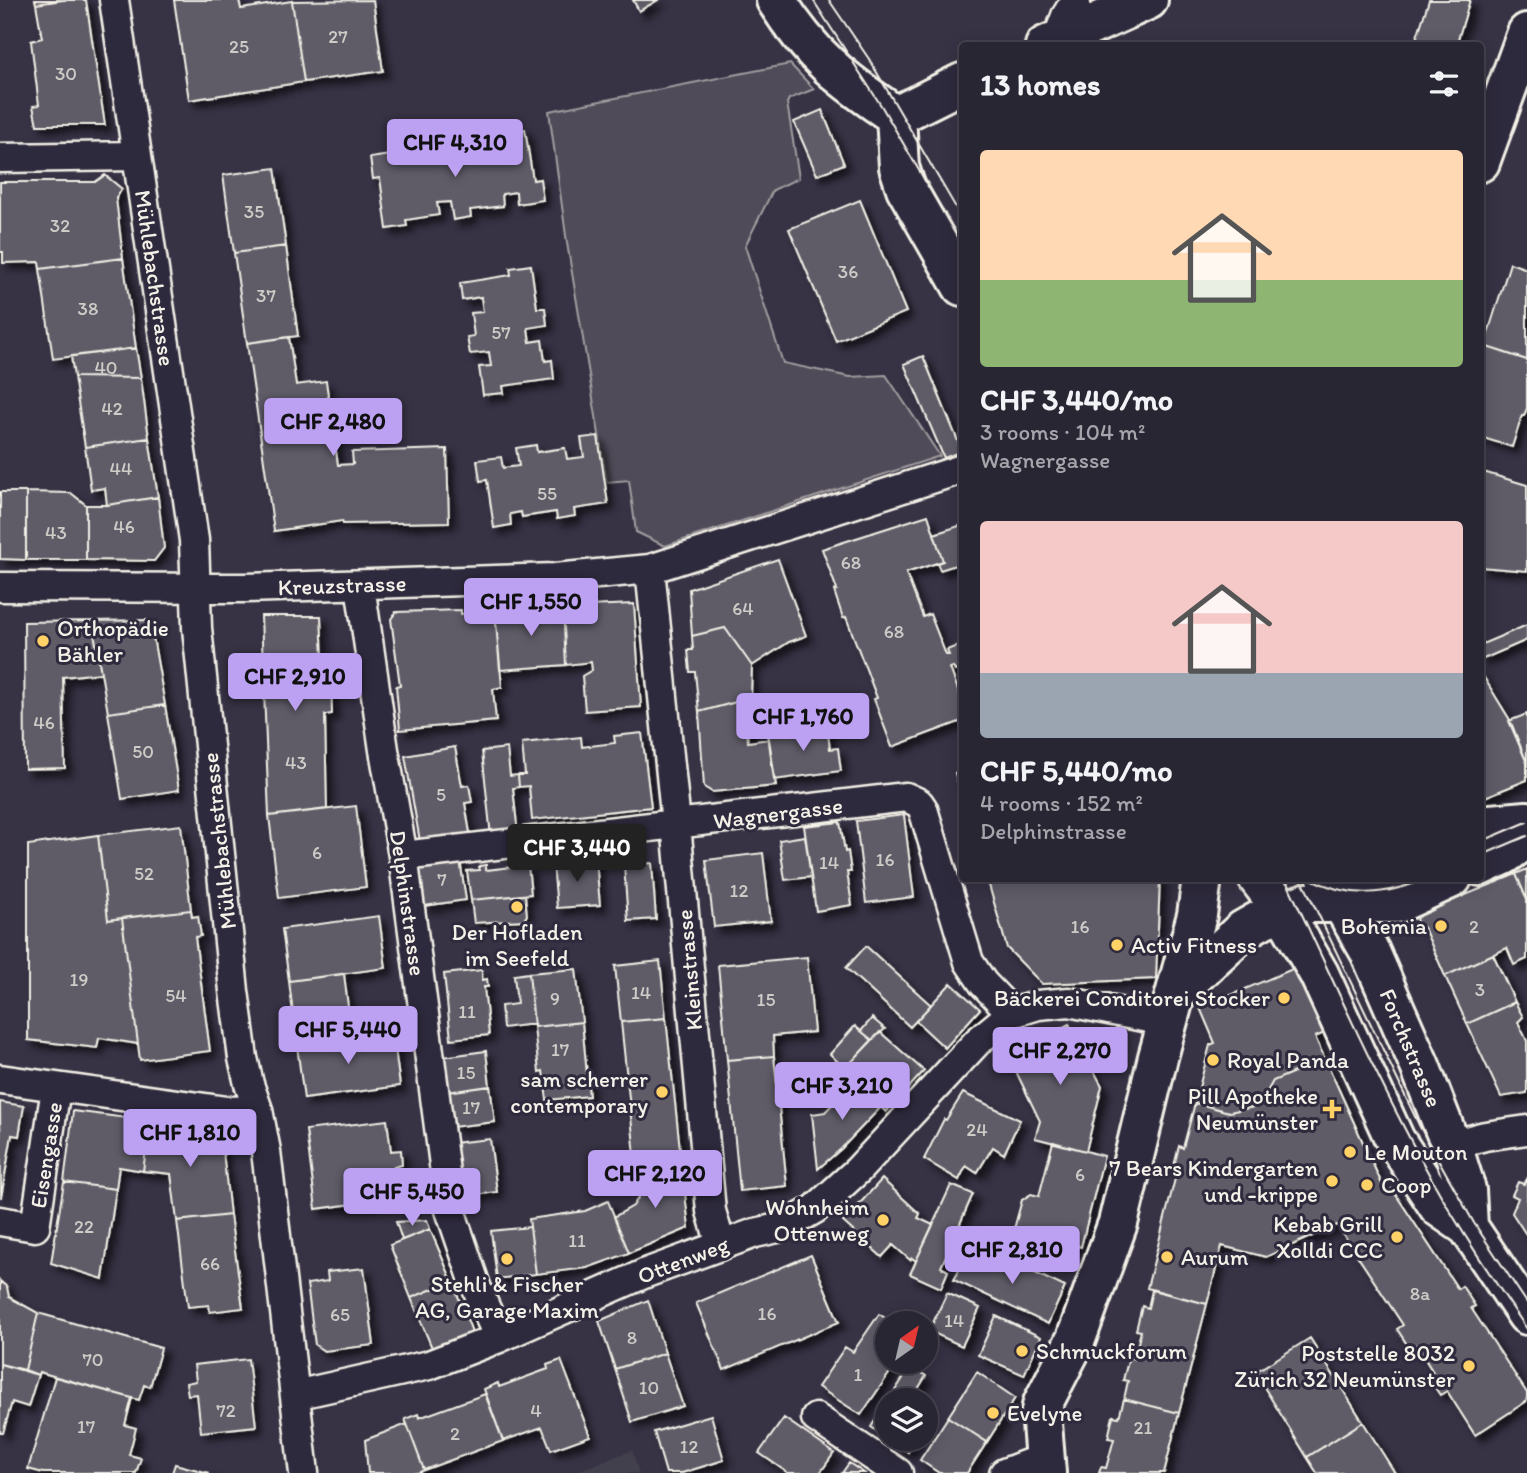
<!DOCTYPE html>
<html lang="en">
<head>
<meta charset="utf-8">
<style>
	body { margin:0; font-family:Itim,sans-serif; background:#312e3b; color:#f1f3f6; height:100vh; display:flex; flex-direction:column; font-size:26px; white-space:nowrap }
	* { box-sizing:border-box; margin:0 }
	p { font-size:23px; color:#a5a5ac }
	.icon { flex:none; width:38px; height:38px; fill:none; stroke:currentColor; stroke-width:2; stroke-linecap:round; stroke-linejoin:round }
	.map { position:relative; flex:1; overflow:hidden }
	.side { position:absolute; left:959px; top:42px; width:525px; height:840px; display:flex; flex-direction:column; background:#292633; border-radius:7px; box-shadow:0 4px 18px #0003,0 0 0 2px #45434e }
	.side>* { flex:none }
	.needle { width:46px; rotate:34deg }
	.tools { position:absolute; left:875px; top:1311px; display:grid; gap:14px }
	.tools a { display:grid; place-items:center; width:63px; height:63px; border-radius:50%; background:#292633; box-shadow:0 4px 18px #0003,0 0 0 2px #45434e; font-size:35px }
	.price { position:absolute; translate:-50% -60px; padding:0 16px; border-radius:7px; background:#bca0f2; color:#111; font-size:23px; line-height:46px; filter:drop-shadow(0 2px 4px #0008) }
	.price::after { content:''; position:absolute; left:50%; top:42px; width:21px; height:16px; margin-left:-10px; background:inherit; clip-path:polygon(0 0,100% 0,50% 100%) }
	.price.on { background:#222; color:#fff }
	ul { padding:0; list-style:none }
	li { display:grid; align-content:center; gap:14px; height:371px; padding:0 21px }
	li span { display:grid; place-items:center; height:217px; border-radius:7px; color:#555 }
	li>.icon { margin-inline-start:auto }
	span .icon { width:126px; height:126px; fill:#fffc; stroke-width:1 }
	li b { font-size:30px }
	h2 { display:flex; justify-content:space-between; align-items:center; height:84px; padding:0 21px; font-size:30px }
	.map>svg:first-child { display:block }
</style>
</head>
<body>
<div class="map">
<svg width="1527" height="1473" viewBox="0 0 1527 1473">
	<defs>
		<filter id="shadow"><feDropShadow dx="6" dy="6" stdDeviation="3.5" flood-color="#0009"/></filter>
	</defs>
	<rect width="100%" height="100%" fill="#373244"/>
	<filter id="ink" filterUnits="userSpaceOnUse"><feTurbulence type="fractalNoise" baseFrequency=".0143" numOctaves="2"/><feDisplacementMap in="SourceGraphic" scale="14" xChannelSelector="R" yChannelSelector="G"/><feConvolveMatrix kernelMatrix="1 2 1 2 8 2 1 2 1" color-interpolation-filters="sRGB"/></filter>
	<g filter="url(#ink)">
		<path fill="#433f4e" d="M632,1450l7,23h-67z"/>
		<path fill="#504b59" stroke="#a29ea0" stroke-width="2" d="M790,64l24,25 -25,10 -2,4 12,75 -26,12 -28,56 38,117 67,14 36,-2 54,81 -275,90 -29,-14 -7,-52 -22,2 -40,-239 -18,-132z"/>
		<path fill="#5f5c67" stroke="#f4f1e8" stroke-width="2" filter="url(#shadow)" d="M35,0h28l-27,4z
			M63,0h23l19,125h-68l-4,-19 6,-1 -8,-64 11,-3 -6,-34z
			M174,0h65l2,9 51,-8 12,81 -115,18z
			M373,0l10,71 -79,11 -12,-81z
			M633,0h25l-19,11z
			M1429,0h41l-14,46h-42z
			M822,110l22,54 -27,11 -23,-53z
			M525,129l8,51 7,-1 3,21 -26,4 -1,-12 -14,2 1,12 -33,4 1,7 -18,3 -3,-18 -13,1 2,12 -33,5 1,6 -20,3 -7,-51 -7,1 -3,-21 72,-11 -1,-7 17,-2 3,18 14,-1 -2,-12 34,-5 -1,-7z
			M275,168l11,78 -52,7 -11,-78z
			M105,175l17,14 -6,9 7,60 -83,11 -1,-7 -36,1v-11h-3v-70h95z
			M860,200l46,112 -70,29 -47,-112z
			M286,246l12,90 -51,7 -13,-90z
			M123,258l13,90 -83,11 -13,-90z
			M1510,263l17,6v91l-43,-14z
			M531,265l6,43h8l2,17 -19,3 2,14 12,-2 3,21 7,-1 2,19 -51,7 1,7 -21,2 -4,-28 12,-1 -2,-14 -19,2 -3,-17 7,-1 -3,-23 12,-1 -2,-15 -19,3 -2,-17 51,-8 -1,-7z
			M289,337l7,48 30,-4 12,84 15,-1 -1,-12 95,-3 2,73 -106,2 -1,-3 -68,10 -27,-188z
			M1484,346l43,14v48l-3,8h-2l-10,31 -32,-10v-79z
			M136,348l5,30 -67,-1 -3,-21z
			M923,356l39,95 -18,7 -40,-94z
			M74,377l67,1 8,60 -64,9z
			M598,436l10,68 -34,5 1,7 -18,3 -1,-7 -34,5 -1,-5 -11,2 1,11 -17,3 -7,-48 -7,1 -3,-21 24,-3 2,11 16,-2 -3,-18 20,-3 1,7 28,-4 2,11 17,-2 -3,-19z
			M149,438l9,59 -51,8 -2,-17 -14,2 -6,-43z
			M1480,471l47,14v86l-47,-4z
			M0,492h26v68l-26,-1z
			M26,492l45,1 15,12v55h-60z
			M158,497l6,51 -10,13 -68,-1v-55h21z
			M928,515l15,46 -37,12 17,44 7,-3 16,41h3l-2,-5 15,-6v24l-7,3 -2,-4 -3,1 12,33v20l-70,26 -18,-48 3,-1 -31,-81 -3,1 -9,-27 3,-1 -15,-41z
			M962,525v38l-22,7 -3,-7 6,-2 -9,-27z
			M778,559l28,77 -17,6 -37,24 -27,-38 -33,8 -3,-47z
			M634,604l7,103 -56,4 -3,-35 10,-6 -1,-8 -25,3 -3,-58z
			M563,607l3,58 -66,5 -5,-59z
			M461,610v4l34,-3 7,76 -9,2 3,32 -96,9 -4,-44 4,-1 -9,-66 5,-7z
			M261,616h60l3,63 7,-1 1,36 -7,1 2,94 -58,7z
			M150,620l15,85 -57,8 -16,-92z
			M92,621l9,52 -38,4 2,91 -40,1 -1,-147z
			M1527,625v15l-46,20 -1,-15z
			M725,628l27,38 -1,32 -52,14 -4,-40h-5l-2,-22h5l-1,-14z
			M1480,671l30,49 17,43v17l-47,19z
			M751,698l3,32 -7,1 1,11 21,-3 7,47 -64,6 -8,-5 -5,-75z
			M165,705l14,85 -57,9 -14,-86z
			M1527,714v49l-18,-42z
			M827,726l3,23 8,-1 3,23 -67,9 -6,-46z
			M642,733l9,74 -119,13 -3,-34 -10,1 -1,-12h7l-3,-32 59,-6 1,10 33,-4 -1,-7z
			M455,747l7,39 7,-1 3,17 -7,1 6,36 -50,8 -16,-91z
			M507,748l3,28 8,-1 1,12 -6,1 5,46 -27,3 -9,-86z
			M962,771v26l-7,-24z
			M356,806l10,81 -87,11 -10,-82z
			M904,815l10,82 -48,6 -10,-82z
			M840,822l5,30 3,-1 3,21h-4l5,33 -36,6 -12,-85z
			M181,825l10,85 -83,10 -10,-85z
			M98,835l10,85 14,-2 16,126 -39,-6 -2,10 -69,-8v-195z
			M805,836l6,41 -26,3 -6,-40z
			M459,853l7,47 -42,6 -6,-47z
			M763,853l8,68 -57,6 -8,-67z
			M596,860l4,45 -43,3 -4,-44z
			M652,863l4,56 -28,2 -4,-56z
			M486,865v5l42,-5 3,29 -60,6 -4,-29 12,-1v-4z
			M1527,869v31l-11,-26z
			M1516,874l11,26v59l-13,6 -7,-17 -62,28 -21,-48 -7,-4 -1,-9 10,-7 6,1z
			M987,878h173l-4,101 -114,5 -35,-36z
			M525,895l2,20 -3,5 -50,3 -3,-23z
			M191,910l1,7 6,-1 3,20 -6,1 15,114 -70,9 -18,-142z
			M379,916l7,52 -97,13 -7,-52z
			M866,946l65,59 -21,22 -64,-59z
			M1493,954l22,48 -48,22 -22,-48z
			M807,957l7,75 -41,4 1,20 -47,4 -9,-95z
			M660,961l6,57 -45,4 -6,-56z
			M1302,965l30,65 -17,7 10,22 -52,22 -14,25 -30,6 -34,-9 15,-58 5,-2 -15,-35z
			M576,969l6,53 -48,5 -5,-54z
			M482,970v10l5,-1 1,8h-4l5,48 -38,4 -7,-65z
			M529,973l5,51 -31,4 -2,-22 16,-2 -3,-29z
			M344,974l8,65 -55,7 -8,-65z
			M951,983l29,26 -35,39 -29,-27z
			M1515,1002l8,15 -5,5 9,19v52l-26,4 -34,-73z
			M666,1018l16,150 -45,6 -16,-152z
			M872,1018l13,11 -13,11 -11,-9z
			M582,1022l7,74 -42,4 -4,-29 -4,1 -5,-45z
			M1069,1024l33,62 -16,65 -51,-13 5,-17 -32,-66z
			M855,1026l17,14 -27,29 -15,-15z
			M880,1032l44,39 -38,41 -42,-42z
			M393,1033l7,53 -96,13 -7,-53z
			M486,1051l4,35 -43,6 -5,-35z
			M774,1056l13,130 -47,5 -13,-131z
			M1325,1059l61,134 6,-4 66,100 4,-3 13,20 -4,2 56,85v8l-52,34 -28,-44 -7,4 -13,-19 6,-4 -17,-27 -6,4 -13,-20 6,-4 -66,-100 -71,32 -44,-11 -15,58 -60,-16 30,-117 -4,-1 6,-24 4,2 12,-45 34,9 30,-6 14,-25z
			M854,1082l27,25 -40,42 -23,20 -6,-55 13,-2z
			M490,1086l5,36 -43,5 -5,-35z
			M963,1093l57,27 -16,34 -11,-7 -16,26 -11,-7 -7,14 -35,-21 20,-40 2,1z
			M0,1102l24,4 -5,30 -7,-1 -11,63z
			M73,1111l77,10 -7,50 -24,-4 -3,22 -52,-7z
			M387,1120l4,31 10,-1 1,15 -9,2 4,31 -81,11 -10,-79z
			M150,1121l71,12 9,82 -53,6 -6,-47 -28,-3z
			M490,1139l7,53 -37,5 -7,-54z
			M1053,1142l51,14 -23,91 -67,-18 8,-29 9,-6 8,2z
			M682,1168l7,60 -60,25 -15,-36 19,-11 5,-8 -1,-24z
			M882,1179l38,35 -2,4 15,7 -17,36 -4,-3 -2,2 -17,-15 -11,12 -39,-35z
			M1527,1179v57l-15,-23 6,-15 -6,-3 6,-13 6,2z
			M64,1182l52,7 -13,90 -52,-16z
			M951,1185l22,9 -32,73 7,4 -7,17 -31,-14z
			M608,1201l21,52 -42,15 -51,6 -7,-55 56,-8z
			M230,1215l13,93 -33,4 -1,-7 -21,2 -11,-86z
			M427,1220l3,9 -28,11 -6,-18z
			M530,1227l6,47 -39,5 -6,-48z
			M430,1229l22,52 -41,17 -21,-53z
			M811,1255l28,67 -115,48 -28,-67z
			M966,1255l43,9 10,4 1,-2 45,21 -17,37 -94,-44z
			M364,1268l10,77 -50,6 -9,-6 -8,-61 21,-3 -1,-9z
			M0,1281l7,6 2,10 29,16 -13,57 -25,-6z
			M452,1281l20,51 -40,16 -21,-50z
			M1152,1290l55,14 -28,109 -55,-14 4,-18 -5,-1 6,-23 5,2 7,-28 -5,-1 6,-24 6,2z
			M947,1293l33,15 -18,38 -33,-15z
			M648,1300l17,53 -50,16 -16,-48z
			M38,1313l123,35 -11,39 -6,-2 -5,15 -100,-28 -1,3 -13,-5z
			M879,1314l14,9h-6v39h10l-36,53 -43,-28 27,-40 8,5z
			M996,1316l45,21 -17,38 -46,-20z
			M1310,1338l53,84 -56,35 -48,-78 2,-2 -4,-6z
			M665,1353l18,53 -51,16 -17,-53z
			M248,1359l8,67 -55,6 -4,-38 -9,1 -2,-12 10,-2 -2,-16z
			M561,1360l29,76 -39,14 -9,-23 -39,14 -19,-52 14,-6 1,4 49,-18 -1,-4z
			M0,1364l38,11 -10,32 -16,-5 -9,31h-3z
			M911,1366l15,10 -13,21 4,3h-28z
			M977,1372l38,26 -28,44 -39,-25z
			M55,1377l77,21 -7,27 11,3 -7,27 12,3 -5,15h-93l-15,-4z
			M485,1394l18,47 -79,29 -19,-51 13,-5 1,4z
			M1124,1399l55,14 -15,60h-65l2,-6 5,1 8,-29 -6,-1 5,-22 6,1z
			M887,1402v36l-16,-11z
			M711,1415l13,45 -42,13h-16l-12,-41z
			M948,1417l39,25 -20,31h-28l-19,-13z
			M784,1418l50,35 -14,20h-32l-29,-20z
			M1363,1422l32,51h-78l-10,-16z
			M407,1424l17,46 -6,3h-50l-3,-33z
			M888,1438h29l-9,14z
			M849,1463l15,10h-22z
			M175,1464l34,9h-37z"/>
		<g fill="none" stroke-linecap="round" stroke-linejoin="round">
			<defs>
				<path id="street" d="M114,0l80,540 3,88 37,363 9,67 6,26 9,26 8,41 38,322
					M1057,40l9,-24 10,-16
					M0,158l137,-2
					M650,569l26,255 35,387 10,34
					M360,585l24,165 19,106 47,354 27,79 22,49
					M0,587l245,1 310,-10 95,-9 312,-100
					M403,856l503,-59 13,6 4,6 46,153 14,21 29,30
					M0,1079l227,32 31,-1
					M1451,1145l34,-9 42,-6
					M0,1221l35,6 21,-139
					M295,1395l134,-30 70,-27 147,-65 109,-40 23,-5 18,-8 19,-11 43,-39 120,-129 34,-28 26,-8 31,-3 99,20
					M816,1418l82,55
					M1004,1473l42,-16"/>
				<path id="secondary" d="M776,0c35,56 66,80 120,116
					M1045,46l103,-46
					M896,116l3,51 7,21 56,98
					M896,116l66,-33
					M1480,162l47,-129
					M1480,828l10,-4 37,-3
					M1480,866l24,-11 23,-17
					M1258,878l25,33 36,63 76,166 44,67 29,20 59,88
					M1327,878l43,74 50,114 37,95 9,29 2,37
					M1176,992l67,-62 21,-12 42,-15h92l54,-25
					M1046,1473l-5,-62 2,-8 33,-64 42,-116 40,-166 39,-142 5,-37"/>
			</defs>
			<use href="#street" stroke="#f4f1e8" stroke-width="33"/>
			<use href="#secondary" stroke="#f4f1e8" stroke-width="44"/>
			<use href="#street" stroke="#2f2a3d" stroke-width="28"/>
			<use href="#secondary" stroke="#2f2a3d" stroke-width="38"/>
			<path stroke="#f4f1e8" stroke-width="2" d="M813,0l69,107 80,137
				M829,0l40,59 93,159
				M1480,842l47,-20
				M1480,856l47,-20
				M1285,878c47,100 92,202 145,298 29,53 63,103 97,153
				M1301,878l119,249 54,96 53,80
				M1309,878c40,21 77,18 118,0"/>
		</g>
	</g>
	<g fill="#ffd166" stroke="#2f2a3d" stroke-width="2.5">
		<circle cx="43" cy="641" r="7"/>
		<circle cx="517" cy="907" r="7"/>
		<circle cx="1441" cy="926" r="7"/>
		<circle cx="1117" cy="945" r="7"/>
		<circle cx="1284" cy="998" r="7"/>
		<circle cx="1213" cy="1060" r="7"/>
		<circle cx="662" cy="1092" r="7"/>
		<path d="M1328.5 1098.5h7v7h7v7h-7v7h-7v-7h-7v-7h7z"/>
		<circle cx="1350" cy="1152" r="7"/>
		<circle cx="1332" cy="1181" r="7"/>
		<circle cx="1367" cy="1185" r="7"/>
		<circle cx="883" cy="1220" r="7"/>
		<circle cx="1397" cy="1237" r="7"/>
		<circle cx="1167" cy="1257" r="7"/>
		<circle cx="507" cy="1259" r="7"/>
		<circle cx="1022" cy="1351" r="7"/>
		<circle cx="1469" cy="1366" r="7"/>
		<circle cx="993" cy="1413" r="7"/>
	</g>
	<g text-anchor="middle" stroke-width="6" stroke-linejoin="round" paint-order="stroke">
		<g font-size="19" fill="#cfccc8">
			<text x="338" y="43">27</text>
			<text x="239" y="53">25</text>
			<text x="66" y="80">30</text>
			<text x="254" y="218">35</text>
			<text x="60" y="232">32</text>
			<text x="848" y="278">36</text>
			<text x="266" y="302">37</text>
			<text x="88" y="315">38</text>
			<text x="501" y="339">57</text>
			<text x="106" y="374">40</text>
			<text x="112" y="415">42</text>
			<text x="121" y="475">44</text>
			<text x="547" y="500">55</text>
			<text x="124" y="533">46</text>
			<text x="56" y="539">43</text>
			<text x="851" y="569">68</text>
			<text x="743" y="615">64</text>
			<text x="894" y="638">68</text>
			<text x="44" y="729">46</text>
			<text x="143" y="758">50</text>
			<text x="296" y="769">43</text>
			<text x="441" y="801">5</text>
			<text x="317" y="859">6</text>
			<text x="885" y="866">16</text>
			<text x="829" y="869">14</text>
			<text x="144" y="880">52</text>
			<text x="442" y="886">7</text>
			<text x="739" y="897">12</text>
			<text x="1080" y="933">16</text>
			<text x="1474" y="933">2</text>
			<text x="79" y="986">19</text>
			<text x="1480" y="996">3</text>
			<text x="641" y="999">14</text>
			<text x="176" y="1002">54</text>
			<text x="555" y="1005">9</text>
			<text x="766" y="1006">15</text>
			<text x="467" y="1018">11</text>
			<text x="560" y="1056">17</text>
			<text x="466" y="1079">15</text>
			<text x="471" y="1114">17</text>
			<text x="977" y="1136">24</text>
			<text x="1080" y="1181">6</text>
			<text x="84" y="1233">22</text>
			<text x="577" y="1247">11</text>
			<text x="210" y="1270">66</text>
			<text x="1420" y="1300">8a</text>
			<text x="767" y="1320">16</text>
			<text x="340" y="1321">65</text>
			<text x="954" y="1327">14</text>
			<text x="632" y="1344">8</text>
			<text x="93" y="1366">70</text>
			<text x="858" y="1381">1</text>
			<text x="649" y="1394">10</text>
			<text x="226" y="1417">72</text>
			<text x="536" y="1417">4</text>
			<text x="86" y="1433">17</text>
			<text x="1143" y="1434">21</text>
			<text x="455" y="1440">2</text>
			<text x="689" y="1453">12</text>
		</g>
		<g font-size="23" fill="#f4f1e8" stroke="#2f2a3d">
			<text transform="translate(155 278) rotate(82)" y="8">Mühlebachstrasse</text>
			<text transform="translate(342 585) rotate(-2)" y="8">Kreuzstrasse</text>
			<text transform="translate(778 813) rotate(-7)" y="8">Wagnergasse</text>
			<text transform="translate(219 841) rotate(-96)" y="8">Mühlebachstrasse</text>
			<text transform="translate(408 903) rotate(82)" y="8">Delphinstrasse</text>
			<text transform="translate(689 970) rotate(-95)" y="8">Kleinstrasse</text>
			<text transform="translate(1411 1048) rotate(67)" y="8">Forchstrasse</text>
			<text transform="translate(46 1155) rotate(-81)" y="8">Eisengasse</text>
			<text transform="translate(683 1260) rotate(-21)" y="8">Ottenweg</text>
		</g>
		<g font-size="23" fill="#f4f1e8" stroke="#2f2a3d" text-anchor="start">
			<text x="57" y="636">Orthopädie<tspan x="57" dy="26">Bähler</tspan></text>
			<text x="1427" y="934" text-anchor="end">Bohemia</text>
			<text x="517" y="940" text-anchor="middle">Der Hofladen<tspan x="517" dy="26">im Seefeld</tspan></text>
			<text x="1131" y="953">Activ Fitness</text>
			<text x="1270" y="1006" text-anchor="end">Bäckerei Conditorei Stocker</text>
			<text x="1227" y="1068">Royal Panda</text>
			<text x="648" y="1087" text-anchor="end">sam scherrer<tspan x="648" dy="26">contemporary</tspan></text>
			<text x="1318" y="1104" text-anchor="end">Pill Apotheke<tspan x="1318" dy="26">Neumünster</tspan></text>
			<text x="1364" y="1160">Le Mouton</text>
			<text x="1318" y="1176" text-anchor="end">7 Bears Kindergarten<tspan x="1318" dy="26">und -krippe</tspan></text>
			<text x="1381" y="1193">Coop</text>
			<text x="869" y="1215" text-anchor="end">Wohnheim<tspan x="869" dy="26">Ottenweg</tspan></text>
			<text x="1383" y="1232" text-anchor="end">Kebab Grill<tspan x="1383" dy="26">Xolldi CCC</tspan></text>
			<text x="1181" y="1265">Aurum</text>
			<text x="507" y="1292" text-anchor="middle">Stehli &amp; Fischer<tspan x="507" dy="26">AG, Garage Maxim</tspan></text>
			<text x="1036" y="1359">Schmuckforum</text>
			<text x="1455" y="1361" text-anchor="end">Poststelle 8032<tspan x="1455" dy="26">Zürich 32 Neumünster</tspan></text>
			<text x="1007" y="1421">Evelyne</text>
		</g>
	</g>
</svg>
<div class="tools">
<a><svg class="needle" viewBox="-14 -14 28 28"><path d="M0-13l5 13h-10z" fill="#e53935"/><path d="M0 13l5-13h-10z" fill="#a5a5ac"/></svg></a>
<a><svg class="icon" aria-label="layers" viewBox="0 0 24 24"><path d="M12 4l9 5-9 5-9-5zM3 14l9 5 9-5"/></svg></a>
</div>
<b class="price" style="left:455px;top:179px">CHF 4,310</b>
<b class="price" style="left:333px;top:458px">CHF 2,480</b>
<b class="price" style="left:531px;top:638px">CHF 1,550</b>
<b class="price" style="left:295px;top:713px">CHF 2,910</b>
<b class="price" style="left:803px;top:753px">CHF 1,760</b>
<b class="price on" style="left:577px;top:884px">CHF 3,440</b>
<b class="price" style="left:348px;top:1066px">CHF 5,440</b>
<b class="price" style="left:1060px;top:1087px">CHF 2,270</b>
<b class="price" style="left:842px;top:1122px">CHF 3,210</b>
<b class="price" style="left:190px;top:1169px">CHF 1,810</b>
<b class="price" style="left:655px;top:1210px">CHF 2,120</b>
<b class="price" style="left:412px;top:1228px">CHF 5,450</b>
<b class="price" style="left:1012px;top:1286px">CHF 2,810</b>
<section class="side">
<h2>13 homes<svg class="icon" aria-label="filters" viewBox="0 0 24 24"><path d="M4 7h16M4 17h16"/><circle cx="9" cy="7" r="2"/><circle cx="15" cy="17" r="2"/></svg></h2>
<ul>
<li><span style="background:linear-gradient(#ffd9b3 60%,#8fb573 0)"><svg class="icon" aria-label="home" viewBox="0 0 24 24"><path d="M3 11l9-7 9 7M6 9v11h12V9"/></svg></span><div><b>CHF 3,440/mo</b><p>3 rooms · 104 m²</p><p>Wagnergasse</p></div></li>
<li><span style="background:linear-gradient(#f6c9c9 70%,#9aa5b1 0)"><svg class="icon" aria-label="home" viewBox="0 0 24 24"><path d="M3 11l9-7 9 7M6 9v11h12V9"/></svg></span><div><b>CHF 5,440/mo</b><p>4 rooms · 152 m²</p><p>Delphinstrasse</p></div></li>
</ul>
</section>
</div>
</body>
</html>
